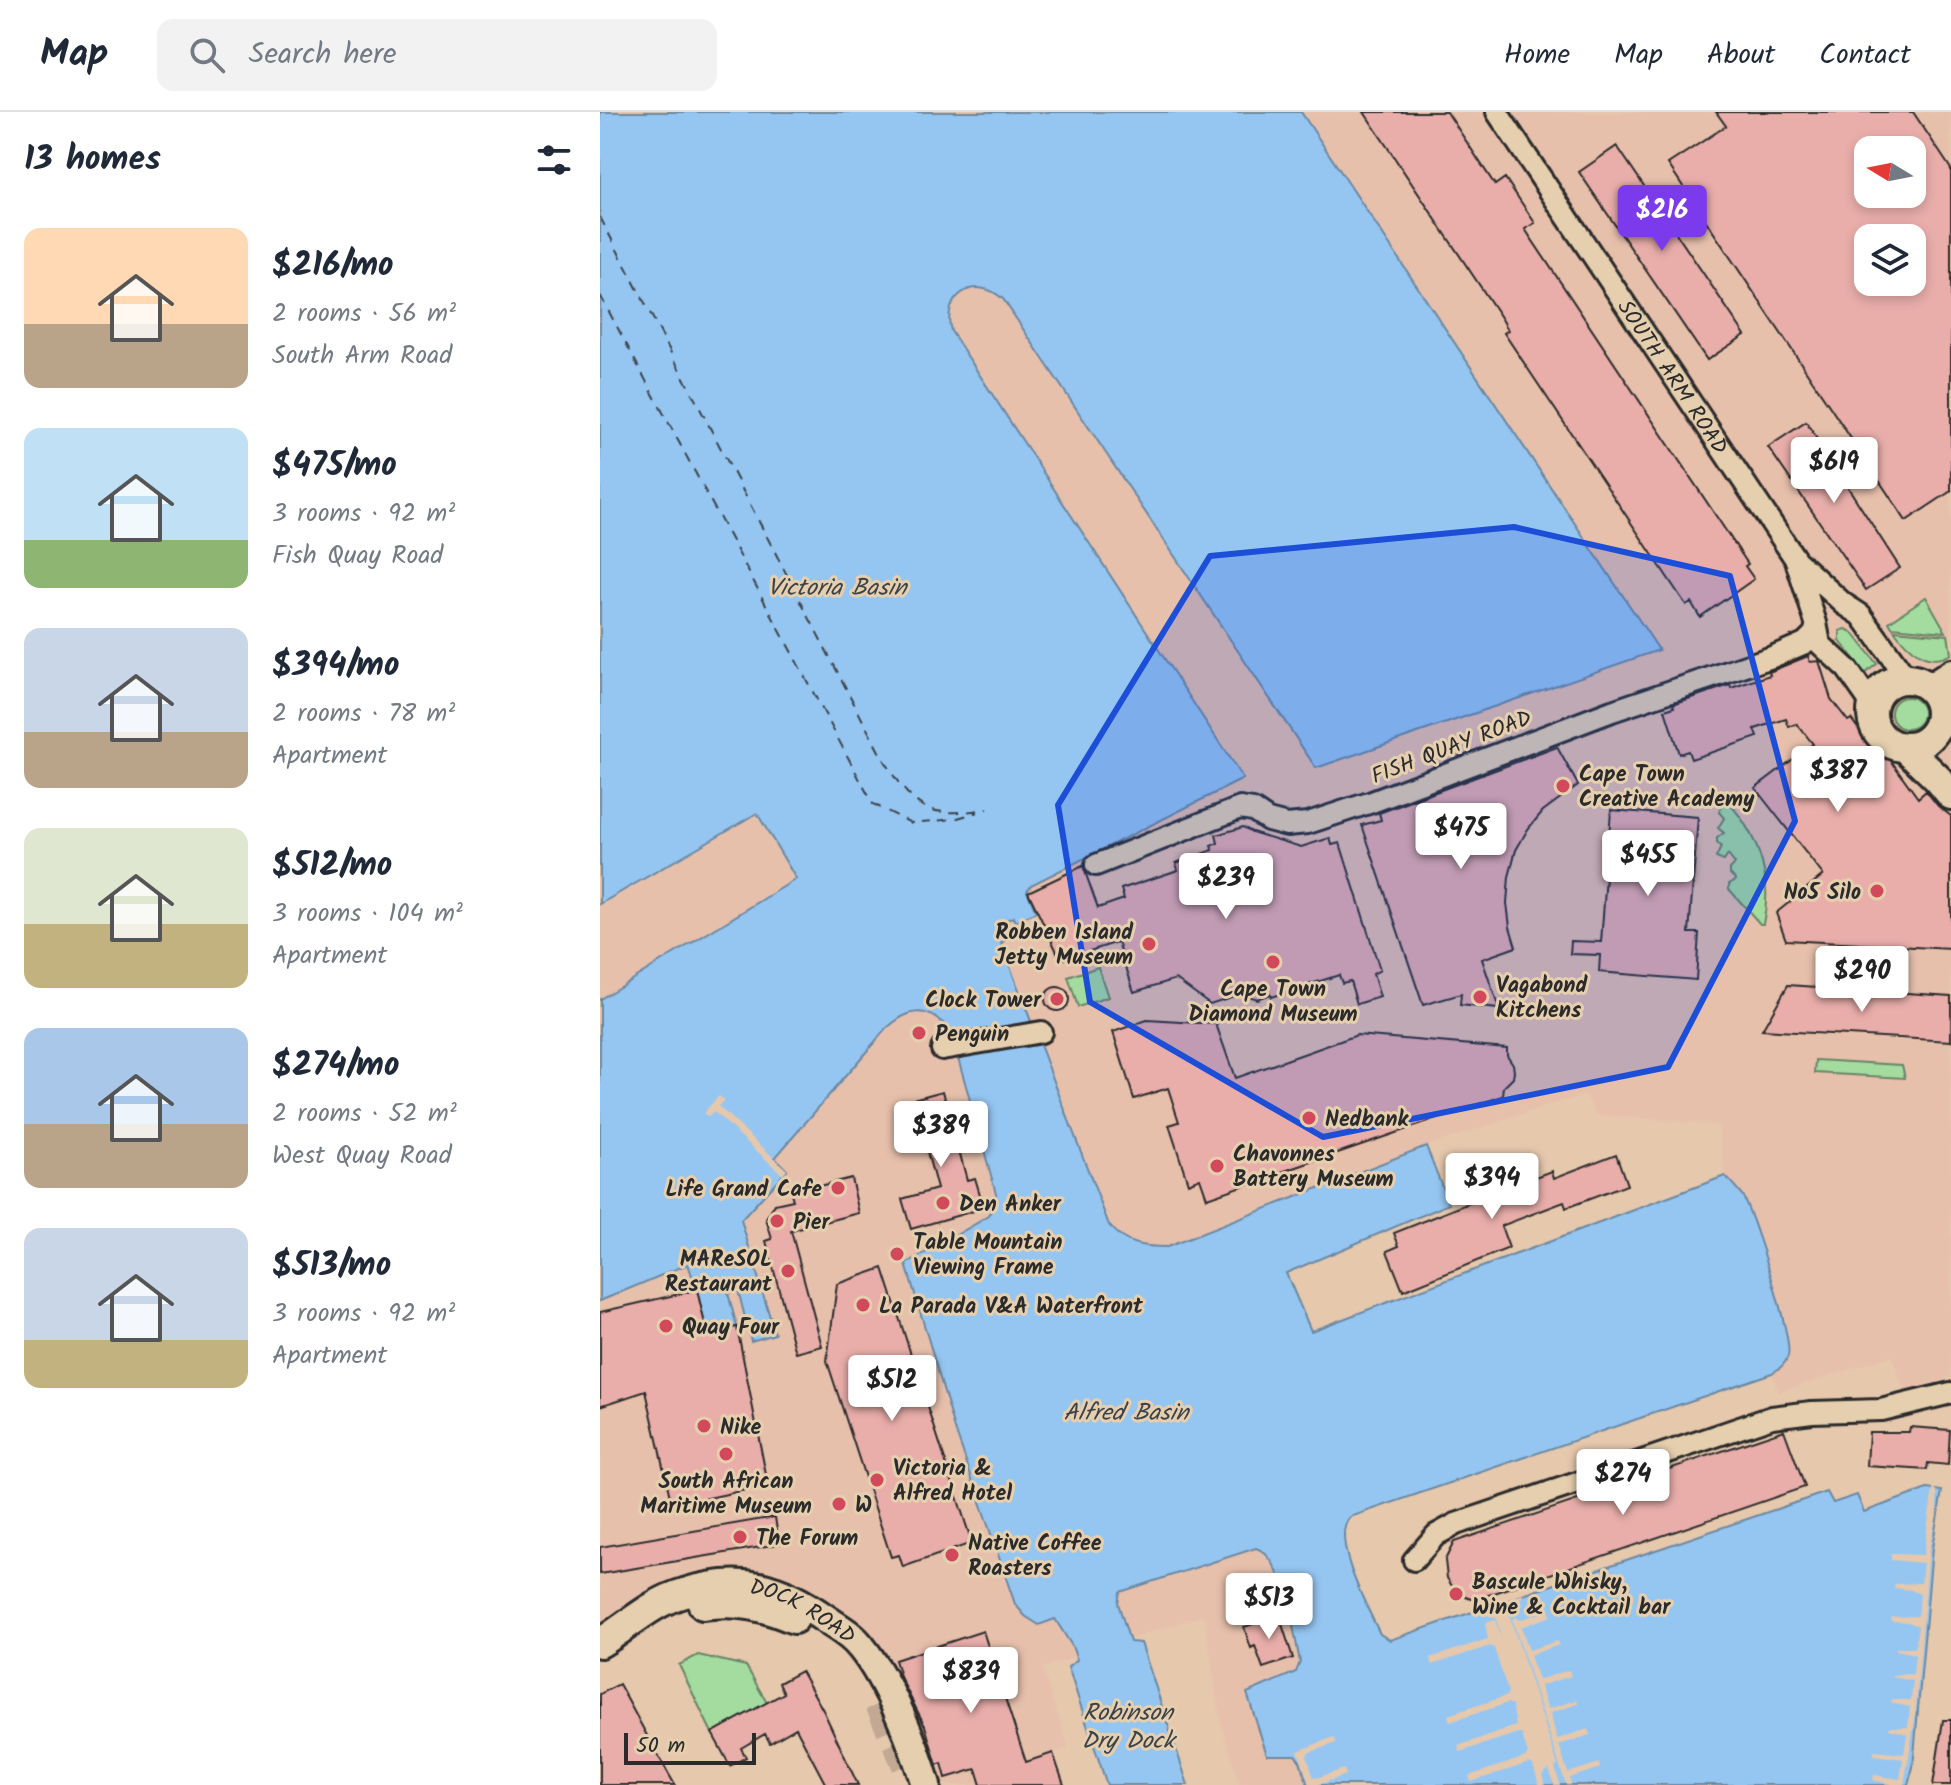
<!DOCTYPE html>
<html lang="en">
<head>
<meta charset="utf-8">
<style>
	body { margin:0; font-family:Kalam,sans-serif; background:#f2f2f3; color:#1f2937; height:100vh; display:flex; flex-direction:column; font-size:30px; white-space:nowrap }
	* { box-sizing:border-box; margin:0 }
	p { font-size:26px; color:#747a83 }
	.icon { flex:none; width:44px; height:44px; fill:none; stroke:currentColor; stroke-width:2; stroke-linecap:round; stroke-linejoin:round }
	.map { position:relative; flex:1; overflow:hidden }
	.panel { display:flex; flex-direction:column; background:#fff; width:600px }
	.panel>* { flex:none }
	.needle { width:52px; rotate:280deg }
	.fabs { position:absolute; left:1254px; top:24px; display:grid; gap:16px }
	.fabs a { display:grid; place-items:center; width:72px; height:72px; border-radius:16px; background:#fff; box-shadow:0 4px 12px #0003; font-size:40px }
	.scale { position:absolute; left:24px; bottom:20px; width:132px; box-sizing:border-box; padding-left:8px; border:4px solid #2b2b2b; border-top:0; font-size:22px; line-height:28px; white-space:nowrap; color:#2b2b2b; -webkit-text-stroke:6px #e5cfae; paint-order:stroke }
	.price { position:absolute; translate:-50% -68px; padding:0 18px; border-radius:8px; background:#fff; color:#222; font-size:26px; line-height:52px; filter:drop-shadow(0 2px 4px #0008) }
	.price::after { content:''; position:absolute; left:50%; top:48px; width:24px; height:18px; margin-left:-12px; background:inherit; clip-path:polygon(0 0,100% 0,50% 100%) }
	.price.active { background:#7c3aed; color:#fff }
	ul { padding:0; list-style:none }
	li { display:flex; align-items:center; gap:24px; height:200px; padding:0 24px }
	li span { display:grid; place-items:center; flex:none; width:224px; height:160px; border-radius:16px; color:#555 }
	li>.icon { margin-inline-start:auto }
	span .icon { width:96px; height:96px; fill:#fffc; stroke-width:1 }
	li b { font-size:34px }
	h2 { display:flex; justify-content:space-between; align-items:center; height:96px; padding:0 24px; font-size:34px }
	header { display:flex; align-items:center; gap:48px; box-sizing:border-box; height:112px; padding:0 40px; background:#fff; border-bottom:2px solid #e0e1e3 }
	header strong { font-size:38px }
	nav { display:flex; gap:44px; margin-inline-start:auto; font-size:28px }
	.search { width:560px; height:72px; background:#f2f2f3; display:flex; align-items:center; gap:20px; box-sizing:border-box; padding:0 28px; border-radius:16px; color:#747a83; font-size:30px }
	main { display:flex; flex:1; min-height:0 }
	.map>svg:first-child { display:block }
</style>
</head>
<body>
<header>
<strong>Map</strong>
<div class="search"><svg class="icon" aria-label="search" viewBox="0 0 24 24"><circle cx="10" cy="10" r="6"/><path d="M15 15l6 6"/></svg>Search here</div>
<nav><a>Home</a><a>Map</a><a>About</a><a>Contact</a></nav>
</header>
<main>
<section class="panel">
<h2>13 homes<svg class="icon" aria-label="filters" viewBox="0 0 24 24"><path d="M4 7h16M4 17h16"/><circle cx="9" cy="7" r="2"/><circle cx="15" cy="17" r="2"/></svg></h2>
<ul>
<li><span style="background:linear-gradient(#ffd9b3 60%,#b9a48a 0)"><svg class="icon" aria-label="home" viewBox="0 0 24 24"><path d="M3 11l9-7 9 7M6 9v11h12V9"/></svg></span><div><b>$216/mo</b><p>2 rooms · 56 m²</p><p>South Arm Road</p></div></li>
<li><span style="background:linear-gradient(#bfe0f5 70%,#8fb573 0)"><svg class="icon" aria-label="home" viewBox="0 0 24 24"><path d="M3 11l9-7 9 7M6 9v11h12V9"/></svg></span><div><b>$475/mo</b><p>3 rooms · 92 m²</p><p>Fish Quay Road</p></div></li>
<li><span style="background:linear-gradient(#c9d6e8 65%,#b9a48a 0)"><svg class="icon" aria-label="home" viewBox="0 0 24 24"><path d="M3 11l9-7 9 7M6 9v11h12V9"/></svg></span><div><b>$394/mo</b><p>2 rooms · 78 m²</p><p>Apartment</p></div></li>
<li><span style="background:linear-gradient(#dfe7d0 60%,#c2b280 0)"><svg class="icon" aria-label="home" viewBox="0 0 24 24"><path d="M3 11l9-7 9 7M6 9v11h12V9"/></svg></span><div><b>$512/mo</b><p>3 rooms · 104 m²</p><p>Apartment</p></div></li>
<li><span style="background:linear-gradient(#a9c7e8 60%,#b9a48a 0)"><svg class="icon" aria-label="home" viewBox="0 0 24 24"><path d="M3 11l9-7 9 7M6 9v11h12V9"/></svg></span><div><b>$274/mo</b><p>2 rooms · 52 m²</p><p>West Quay Road</p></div></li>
<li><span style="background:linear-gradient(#c9d6e8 70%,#c2b280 0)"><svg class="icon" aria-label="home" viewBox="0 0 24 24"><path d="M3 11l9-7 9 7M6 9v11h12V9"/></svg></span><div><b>$513/mo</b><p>3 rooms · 92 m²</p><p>Apartment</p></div></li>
</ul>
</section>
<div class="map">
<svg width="1351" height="1673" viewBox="0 0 1351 1673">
	<rect width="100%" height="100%" fill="#e6c8ad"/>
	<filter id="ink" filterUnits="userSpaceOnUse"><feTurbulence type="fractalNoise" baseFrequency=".0125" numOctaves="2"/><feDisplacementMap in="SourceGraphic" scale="16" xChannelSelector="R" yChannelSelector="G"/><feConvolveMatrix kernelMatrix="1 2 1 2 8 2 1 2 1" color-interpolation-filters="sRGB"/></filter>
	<g filter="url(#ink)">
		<path fill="#e7c0ac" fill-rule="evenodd" d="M701,0h650v1265l-47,16 -12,-37 -114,36 -6,-19 12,-7 -8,-76 -33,-93 -18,-21 -7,-51 -122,-10 -10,-19 -27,6 -133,44 -259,101h-19l-20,-4 -12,-8 -7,-10 -108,-282 5,-23 7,-3 3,5 20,-10 -10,-21 4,-6 212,-107 -291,-447 -2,-20 8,-14 14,-9 16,1 16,10 313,469 343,-118zM1268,38h44v44h-44zM1268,126h44v44h-44z
			M157,700l40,67 -197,120v-95z
			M315,900l25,7 10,10 46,164 -1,12 -6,11 -83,48 49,165 60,175 40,15 20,34 1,4 -34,11 27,80 -16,5 11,32h-134l-60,-133 -137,-80 -133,64v-335l88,-37 9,26 31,3 11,-4 2,-68 46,-51 -12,-12 110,-128 16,-15z
			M651,1436l13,3 16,25 20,86 -4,10 -49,21 53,68 8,24h-68l-19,-60 -17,-110 -75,24 -11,-36 2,-11z"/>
		<path fill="#a4dca0" stroke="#688466" stroke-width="2" d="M1326,485l20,35 -54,-5 -3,-5z
			M1246,517l6,3 25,32 -12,9 -25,-32v-10z
			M1294,518l54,5 3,19c-24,14 -43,-5 -57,-24z
			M1291 601a16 16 0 1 1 32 0a16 16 0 1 1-32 0Z
			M1115,676c38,36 60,83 48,136h-3l-31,-35v-5l7,-4 -6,-6v-5l5,-5 -7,-9 -4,6 -8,-3 5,-11 -4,-4v-5l7,-5 -6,-5 6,-10 -5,-6 5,-10z
			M498,855l10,30 -30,10 -10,-30z
			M1216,948l86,5 3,13 -90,-5z
			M98,1543l48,11 21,37 -55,30 -33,-68z"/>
		<path fill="#95c6f1" stroke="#6b88a2" stroke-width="2" d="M0,0h701l358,538 -343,118 -313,-469c-27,-25 -62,-4 -52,32l292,448 -212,106 -4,6 9,21 -21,10 -2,-5 -7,3 -4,15 6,4 -7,4 108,282c15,20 34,22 58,22l259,-101 23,58 -163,69 25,58 414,-155c6,6 12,13 17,19 11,19 51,143 46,161 -3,9 -8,12 -16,17l-422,144c-21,22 19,93 30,117l10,6 437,-148 6,11 24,-8 7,17 63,-23 15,2 -10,57 -19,219 -5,18h-600l-8,-24 -5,-6h-28l-20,-62 49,-21 4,-10c-6,-27 -15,-105 -44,-114l-136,44 -2,11 12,39 11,1 47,142h-81l-39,-118 9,-7 -5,-14 -17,-27 -16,6 -14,-9 -10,-12 -60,-175 -49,-165 83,-48 6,-11 1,-12 -46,-164c-24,-24 -42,-21 -65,1l-110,128 12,12 -46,50 34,114 -24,7 -13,-51 -10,3 9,34 -30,6 -10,-43 -9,-26 -88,37v-302l196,-120 -39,-66 -157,91z"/>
		<path fill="#e6c8ad" d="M119,984l5,4 -6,6 69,64 -4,5 -69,-63 -6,5 -5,-4z
			M1333,1378h4v25l-8,33 -14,171 -11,66h-12l-19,-5 1,-5 26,4 3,-20 -29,-4v-4l30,3 3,-20 -18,-5v-2h19l2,-20 -19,-4 1,-3h19l2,-19 -20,-4 1,-2 19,-1 2,-20 -19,-4v-2h19l3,-22 -10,-4 -17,-1 1,-4 26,-1 2,-22 -9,-4 -17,-2 1,-4 26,-1 2,-20 -32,-3v-6l32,1z
			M924,1482l-15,20 49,152 -3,1 5,18h-6l-5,-16 -7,6 3,10h-6l-6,-20 -4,-2 -58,19 -2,-6 57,-19 2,-3 -6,-19 -4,-2 -58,19 -2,-6 58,-20 -4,-21 -4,-2 -58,19 -2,-7 58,-19 2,-4 -14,-44 -4,-2 -58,19 -2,-7 58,-19 -3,-16 10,-3 7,20 -6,-22 -22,-7z
			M949,1498l2,6 -30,11 8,23 29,-9 1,4 -29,10 8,25 31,-10 2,6 -31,10 8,23 29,-9 1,4 -28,9 7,26 31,-10 2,6 -31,10 9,28 31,-10 1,5 -30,10 1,7h-5l-54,-166 5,-2 2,3z
			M734,1625l2,6 -28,10 -1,3 6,20 3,2 28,-9 2,6 -28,10h-9l-11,-34z"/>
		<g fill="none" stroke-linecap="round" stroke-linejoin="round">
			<path stroke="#3b4249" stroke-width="2" stroke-dasharray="10 8" stroke-linecap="butt" d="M0,105l284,544c32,50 43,57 103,48
				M0,183l273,509 38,19 43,-4 24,-7"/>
		</g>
		<path fill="#e9aeaa" stroke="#2b2b2b" stroke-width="2" fill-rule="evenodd" d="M764,0h83l48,73 10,-7 30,45 -10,6 223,335 -3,2 9,13 -54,38 -9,-15 -5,3 -182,-272 4,-3 -6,-11z
			M1116,0h197l38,57v322l-45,30 -238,-357 58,-38zM1268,38h44v44h-44zM1268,126h44v44h-44z
			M1017,34l128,189 -38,25 -128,-188z
			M1206,310l94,146 -34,22 -98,-143z
			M1208,544l2,6 9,-1 12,38 17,22 3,-2 6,8 6,-5 55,76 8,-7 12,15 13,10v133l-165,-9 -10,-27 47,-38 -68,-87 58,-44 -16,-20 -8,3 -3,-8 -31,10 3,8 -67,22 -3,-8 -9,3 -14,-44 9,-3 -1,-3 57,-19 1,3 39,-13 -1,-3z
			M957,635l21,38 -35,26 -15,18 -12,21 -7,27 -2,26 3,24 6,20 -34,12 17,50 -39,-4 1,-11 -38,11 -61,-180 19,-5 -2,-7z
			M1011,698l87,7 -9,116h10l-3,47 -97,-8 1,-17 -30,-1 1,-13 30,1z
			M643,715l9,5 49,15 29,-9 2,7 8,-2 40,127 -7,4 7,23 -23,7 -7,-23 -8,2 -3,-8 -68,22 -1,-3 -13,5 -7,-2 -4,-5 -36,12 -34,-25 -42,13 -16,-50 -57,18 -33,-68 55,-26 15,42 26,-9 -3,-10 57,-19 -2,-7 37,-13 -2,-4 7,-3 -2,-8z
			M1188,873l163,11v45l-189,-11z
			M445 887a12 12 0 1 1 24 0a12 12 0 1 1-24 0Z
			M547,908l69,4 19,54 122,-43 150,13v7l6,9 1,8 -1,6 -9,9 -1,9 -296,102 -7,-20 -12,5 -19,-58 10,-3 -11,-34 -34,11 -21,-67z
			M343,979l24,89 8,-2 9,30 -73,21 -9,-30 35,-10 -24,-90z
			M1016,1042l11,31 -61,23 -2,-6 -63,24 8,22 -106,43 -16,-40 12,-5 -5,-13 98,-39 1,-12 11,7 48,-18 2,7z
			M251,1066l8,35 -68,18 31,115 -26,7 -30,-112 6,-2 -6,-20 9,-15 18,-4 -2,-7z
			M283,1156l89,275 -69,24 -4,-12 -8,2 -64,-196 10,-77z
			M97,1178l10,43 30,-6 31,158 -96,21 -26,-115 -46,15v-94z
			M1310,1315l40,3 -2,35 -20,-2 -1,7 -60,-4 2,-34h40z
			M1184,1318l21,57 -331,113 -17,-6 -10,-16 -2,-18 9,-18z
			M175,1405l4,27 -179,30v-27z
			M679,1503l14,43 -30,10 -8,-22 -4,2 -7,-21z
			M383,1519l43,131 27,-9 11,32h-83l-5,-16 -30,9 -4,-15 -5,2 -12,-39 -24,-47 -6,-19z
			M201,1559l23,41 34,73h-32l-30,-57 -26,15 -5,-9 -24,14 5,9 -16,9 -18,-33 72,-40 -5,-10z
			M19,1572l32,59 24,42h-75v-91z
			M1343,1608h8v65h-18z"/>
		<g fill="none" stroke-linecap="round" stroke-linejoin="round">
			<path stroke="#c1a993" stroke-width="28" stroke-dasharray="28 14" stroke-linecap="butt" d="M279,1592l27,61"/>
			<defs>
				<g id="street">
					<path id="s1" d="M897,0l299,448 48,44 17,11 46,64"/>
					<path d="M1197,452l19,59 4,21 27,25 26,37"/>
					<path d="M1326,574l25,-16"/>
					<path d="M1340,597l11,-18"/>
					<path d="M496,753l144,-57 13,2 15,10 19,5 21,-2 64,-21 240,-91 160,-54 33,-14 9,-9 2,-6"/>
					<path d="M342,937l99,-17"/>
					<path d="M814,1448l22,-25 20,-11 316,-107 40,-5 69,-2 70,-17"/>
				</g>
				<g id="secondary">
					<circle cx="1306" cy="601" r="34"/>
					<path d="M1305,635l33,32 13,16"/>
					<path d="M103,1493c34,-5 61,1 91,14"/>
					<path id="s2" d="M0,1531c28,-17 52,-41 84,-50 58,-18 95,-7 143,27 12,8 25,15 34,27 27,33 53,97 65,138"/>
				</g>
			</defs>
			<use href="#street" stroke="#2b2b2b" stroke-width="26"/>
			<use href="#secondary" stroke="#2b2b2b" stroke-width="34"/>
			<use href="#street" stroke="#e5cfae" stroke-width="20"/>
			<use href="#secondary" stroke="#e5cfae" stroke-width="28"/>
		</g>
	</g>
	<path fill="#1d4ed8" fill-opacity="0.2" stroke="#1d4ed8" stroke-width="6" stroke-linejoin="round" d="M914,415l216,49 65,245 -127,246 -345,70 -233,-135 -32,-197 152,-249z"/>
	<g fill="#d1495b" stroke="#e5cfae" stroke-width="3">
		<circle cx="963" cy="674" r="8"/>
		<circle cx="1277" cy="779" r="8"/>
		<circle cx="549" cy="832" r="8"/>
		<circle cx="673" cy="850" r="8"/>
		<circle cx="880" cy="885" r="8"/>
		<circle cx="457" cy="887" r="8"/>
		<circle cx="319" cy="921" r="8"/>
		<circle cx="709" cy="1006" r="8"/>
		<circle cx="617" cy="1054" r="8"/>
		<circle cx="238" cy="1076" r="8"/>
		<circle cx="343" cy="1091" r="8"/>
		<circle cx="177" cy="1109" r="8"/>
		<circle cx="297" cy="1142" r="8"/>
		<circle cx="188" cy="1159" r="8"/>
		<circle cx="263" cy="1193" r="8"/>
		<circle cx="66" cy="1214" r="8"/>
		<circle cx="104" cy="1314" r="8"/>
		<circle cx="126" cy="1342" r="8"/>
		<circle cx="277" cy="1368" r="8"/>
		<circle cx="239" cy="1392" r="8"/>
		<circle cx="140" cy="1425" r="8"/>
		<circle cx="352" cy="1443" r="8"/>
		<circle cx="856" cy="1482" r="8"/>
	</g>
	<g text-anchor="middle" stroke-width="6" stroke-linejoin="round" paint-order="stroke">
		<g font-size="22" fill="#2b2b2b" stroke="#e5cfae">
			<text dy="8" stroke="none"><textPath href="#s1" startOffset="318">SOUTH ARM ROAD</textPath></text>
			<text transform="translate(851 634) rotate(-21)" y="8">FISH QUAY ROAD</text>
			<text dy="8" stroke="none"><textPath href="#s2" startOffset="224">DOCK ROAD</textPath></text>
		</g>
		<g font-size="22" font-weight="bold" fill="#2b2b2b" stroke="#e5cfae" text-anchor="start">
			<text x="979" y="669">Cape Town<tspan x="979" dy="25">Creative Academy</tspan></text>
			<text x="1261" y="787" text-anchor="end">No5 Silo</text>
			<text x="533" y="827" text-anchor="end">Robben Island<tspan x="533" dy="25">Jetty Museum</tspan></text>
			<text x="896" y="880">Vagabond<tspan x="896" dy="25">Kitchens</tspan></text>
			<text x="673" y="884" text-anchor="middle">Cape Town<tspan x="673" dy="25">Diamond Museum</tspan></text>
			<text x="441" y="895" text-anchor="end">Clock Tower</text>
			<text x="335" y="929">Penguin</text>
			<text x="725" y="1014">Nedbank</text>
			<text x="633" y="1049">Chavonnes<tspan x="633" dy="25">Battery Museum</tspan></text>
			<text x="222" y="1084" text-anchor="end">Life Grand Cafe</text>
			<text x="359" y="1099">Den Anker</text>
			<text x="193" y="1117">Pier</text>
			<text x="313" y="1137">Table Mountain<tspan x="313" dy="25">Viewing Frame</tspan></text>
			<text x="172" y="1154" text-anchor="end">MAReSOL<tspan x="172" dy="25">Restaurant</tspan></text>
			<text x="279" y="1201">La Parada V&amp;A Waterfront</text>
			<text x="82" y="1222">Quay Four</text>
			<text x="120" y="1322">Nike</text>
			<text x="293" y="1363">Victoria &amp;<tspan x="293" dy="25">Alfred Hotel</tspan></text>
			<text x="126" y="1376" text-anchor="middle">South African<tspan x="126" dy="25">Maritime Museum</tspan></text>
			<text x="255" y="1400">W</text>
			<text x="156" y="1433">The Forum</text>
			<text x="368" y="1438">Native Coffee<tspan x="368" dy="25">Roasters</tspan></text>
			<text x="872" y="1477">Bascule Whisky,<tspan x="872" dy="25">Wine &amp; Cocktail bar</tspan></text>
		</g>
		<g font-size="24" font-style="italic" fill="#3b4249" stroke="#e5cfae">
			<text x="237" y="483">Victoria Basin</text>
			<text x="526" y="1308">Alfred Basin</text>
			<text x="528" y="1608">Robinson<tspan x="528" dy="28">Dry Dock</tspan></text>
		</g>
	</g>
</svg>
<div class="fabs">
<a><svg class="needle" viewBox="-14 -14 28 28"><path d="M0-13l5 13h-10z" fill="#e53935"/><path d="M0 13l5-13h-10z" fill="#747a83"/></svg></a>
<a><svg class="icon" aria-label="layers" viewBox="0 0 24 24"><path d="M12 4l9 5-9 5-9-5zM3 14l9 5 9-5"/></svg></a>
</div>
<div class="scale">50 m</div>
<b class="price active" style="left:1062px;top:141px">$216</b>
<b class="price" style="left:1234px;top:393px">$619</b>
<b class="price" style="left:1238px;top:702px">$387</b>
<b class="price" style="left:861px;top:759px">$475</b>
<b class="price" style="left:1048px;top:786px">$455</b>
<b class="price" style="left:626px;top:809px">$239</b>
<b class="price" style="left:1262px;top:902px">$290</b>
<b class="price" style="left:341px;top:1057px">$389</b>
<b class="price" style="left:892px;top:1109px">$394</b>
<b class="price" style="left:292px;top:1311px">$512</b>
<b class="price" style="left:1023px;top:1405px">$274</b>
<b class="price" style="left:669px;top:1529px">$513</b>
<b class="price" style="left:371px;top:1603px">$839</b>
</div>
</main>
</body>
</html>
